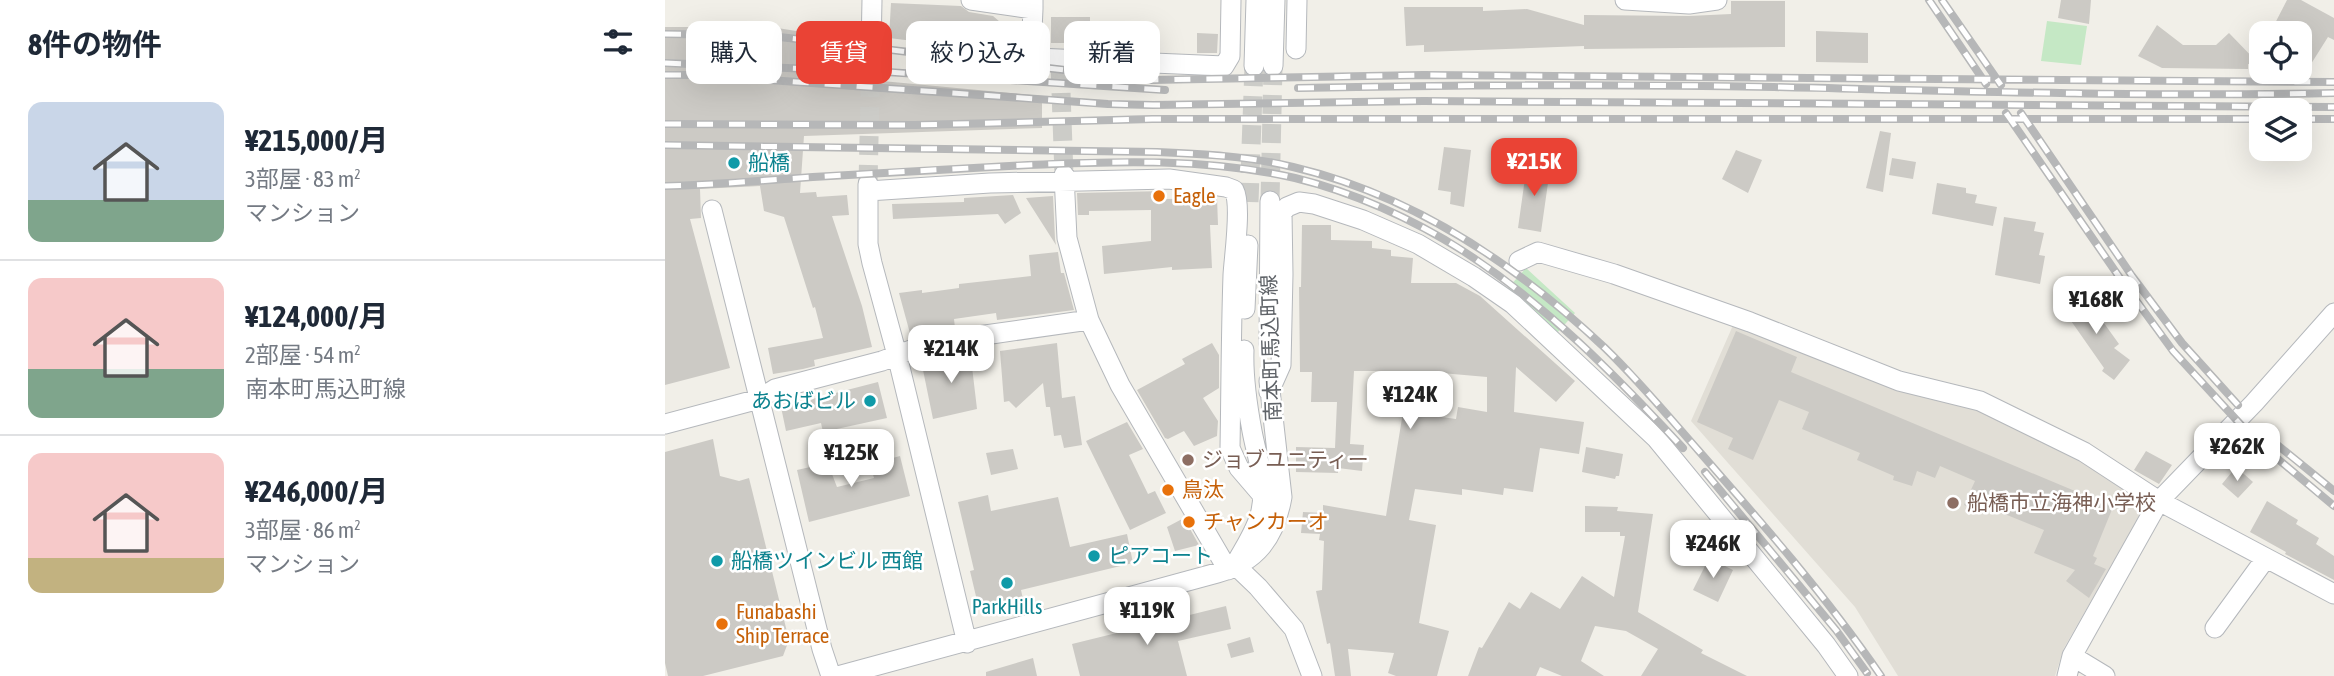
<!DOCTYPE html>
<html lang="ja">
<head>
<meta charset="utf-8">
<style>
	body { margin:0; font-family:"Asap Condensed","Noto Sans JP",sans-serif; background:#f6f6f7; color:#1f2937; height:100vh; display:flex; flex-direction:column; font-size:26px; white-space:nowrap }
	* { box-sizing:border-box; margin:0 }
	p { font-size:23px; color:#747a83 }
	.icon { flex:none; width:38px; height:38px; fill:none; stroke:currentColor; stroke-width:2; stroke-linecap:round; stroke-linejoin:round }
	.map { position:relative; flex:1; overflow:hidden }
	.sheet { display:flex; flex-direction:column; background:#fff; width:665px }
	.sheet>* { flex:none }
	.guide { position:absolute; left:21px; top:21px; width:665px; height:63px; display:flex; gap:14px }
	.buttons { position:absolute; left:1584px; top:21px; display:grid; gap:14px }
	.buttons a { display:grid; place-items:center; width:63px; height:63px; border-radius:14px; background:#fff; box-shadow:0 7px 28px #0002; font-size:35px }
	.price { position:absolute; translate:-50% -60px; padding:0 16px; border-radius:14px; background:#fff; color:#222; font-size:23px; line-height:46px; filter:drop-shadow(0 2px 4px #0008) }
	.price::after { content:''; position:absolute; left:50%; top:42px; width:21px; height:16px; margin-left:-10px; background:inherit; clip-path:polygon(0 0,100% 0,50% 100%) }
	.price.selected { background:#ea4335; color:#fff }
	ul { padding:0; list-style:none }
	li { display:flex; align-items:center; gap:21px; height:175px; padding:0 28px }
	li+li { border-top:2px solid #e0e1e3 }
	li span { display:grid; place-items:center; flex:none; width:196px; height:140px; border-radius:14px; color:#555 }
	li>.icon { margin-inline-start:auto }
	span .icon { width:84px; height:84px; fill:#fffc; stroke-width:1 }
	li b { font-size:30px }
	h2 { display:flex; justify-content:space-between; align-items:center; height:84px; padding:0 28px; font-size:30px }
	.tag { padding:0 24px; border-radius:14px; background:#fff; box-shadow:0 7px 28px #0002; font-size:24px; line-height:63px }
	.tag.selected { background:#ea4335; color:#fff }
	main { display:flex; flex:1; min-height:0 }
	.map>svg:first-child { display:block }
</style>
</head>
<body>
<main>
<section class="sheet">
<h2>8件の物件<svg class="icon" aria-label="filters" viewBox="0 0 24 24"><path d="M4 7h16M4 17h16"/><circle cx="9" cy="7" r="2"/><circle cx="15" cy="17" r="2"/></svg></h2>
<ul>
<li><span style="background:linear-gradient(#c9d6e8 70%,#7fa58c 0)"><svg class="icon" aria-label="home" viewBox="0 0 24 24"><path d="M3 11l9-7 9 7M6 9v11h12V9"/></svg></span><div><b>¥215,000/月</b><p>3部屋 · 83 m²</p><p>マンション</p></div></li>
<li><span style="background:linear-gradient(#f6c9c9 65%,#7fa58c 0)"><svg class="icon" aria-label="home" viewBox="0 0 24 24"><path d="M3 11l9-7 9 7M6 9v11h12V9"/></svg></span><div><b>¥124,000/月</b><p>2部屋 · 54 m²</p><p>南本町馬込町線</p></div></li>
<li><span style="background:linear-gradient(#f6c9c9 75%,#c2b280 0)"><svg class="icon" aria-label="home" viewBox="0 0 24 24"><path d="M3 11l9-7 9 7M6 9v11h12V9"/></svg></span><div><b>¥246,000/月</b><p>3部屋 · 86 m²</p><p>マンション</p></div></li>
</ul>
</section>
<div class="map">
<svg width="1669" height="676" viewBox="0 0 1669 676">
	<rect width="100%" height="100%" fill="#f1efe8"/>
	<path fill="#e1ded6" d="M1069,323l244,86 103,50 61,39 3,9 -81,141 -9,28h-157l-43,-69 -164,-186z"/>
	<path fill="#c5e8c5" d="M1382,21l40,5 -6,39 -40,-4z
		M861,268l49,45 -18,20 -49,-45z"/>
	<path fill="#cccac5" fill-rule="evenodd" d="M1396,0h30l-2,24 -31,-6z
		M1622,0h14l33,18v22l-6,-3 -29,46v-50h-29z
		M1066,1h54v46l-201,2v-3l-160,6v-7l-18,1 -2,-39h79v4l44,-2 57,16v-10l105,1 42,-2z
		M226,3l70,3 8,6 24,4 20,17 -2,20 -122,-15z
		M386,17h39v7l62,-1v28l-59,-3v-5h-42z
		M1492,25l26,20h33l13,-12 32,33 -13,-2v5l-86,-1 -24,-12z
		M0,27h106l82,13 -3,38 192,18v32l-238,8 -4,57 16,-1 1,5 30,-2 2,20 -17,1 30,90 10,41 -58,13 1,6 -12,3 -30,5 -5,-26 55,-10 -8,-31 -2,1 -29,-91 -20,-6 -4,-25 -60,3 1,29 -11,1 40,149 -65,17z
		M1151,31l52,2v30l-52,-1z
		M532,33l21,1 -1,19h-20z
		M1215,131l11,2 -8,59 -17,-4z
		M779,147l27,3 -7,57 -14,-3 1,-12 -13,-2z
		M1071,150l26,10 -14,33 -26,-14z
		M1227,158l24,4 -3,17 -24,-4z
		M862,164l23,5 -9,63 -23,-4z
		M1272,183l29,5v5l11,2 -2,8 22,4 -4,19 -61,-12z
		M500,191v8l52,-1 1,27h-8l2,43 -40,2v-3l-68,7 -2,-28 49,-5v-31l-62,1v4h-11l-1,-22z
		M348,195l8,18 -16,11 -7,-10 -105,5 -1,-15 72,-2v-4z
		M388,196l2,43 1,6 -30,-47z
		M1339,217l32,5 -2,9 10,2 -5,22 6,1 -5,28 -45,-9z
		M637,225h29v15l41,1v7l19,2v6l22,2 -2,25h45l24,13 95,85 -19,21 -40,-35 -2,45 70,10 -5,32 -39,-6 -7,44 -29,-4 -1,7 -41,-6v6l-47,-6 -6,31 27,5 -17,98 30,8 -12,45h-41l-8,-3 6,-20 -46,-4 3,27h-16l-5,-33 -3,1 -11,-53 6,-1 2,-49 -5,-1 1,-6 -19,-1 2,-21 20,1v-8l63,11 18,-110h-10l1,-10h-3l1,-25h-39l-4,73 14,1 -2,26 -24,-3v5l-42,-1v-25l39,1 2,-46h-26l1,-30h-12l-1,-85h2zM765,372l57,5v35l-29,-5 -2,12 -29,-4z
		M393,252l3,21h3l10,37 -77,10 -1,-7 -42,6 1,9 -44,9 -12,-44 23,-3v3l37,-5v-4l72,-8 -2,-21z
		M1418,294l36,50 -5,4 16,12 -16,20 -12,-9 2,-3 -42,-60z
		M1071,331l61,26 -6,15 322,135 -20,49 4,2 -3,6 12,5 -17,29 -23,-17 9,-11 -41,-17 10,-23 -59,-24 -3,7 -18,-8 11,-24 -35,-15 -5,12 -18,-7 -5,15 -19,-6 1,-4 -37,-16 3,-7 -58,-24 7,-17 -30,-12 -26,60 -25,-11 5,-11 -36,-16z
		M392,343l5,55 13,-2 7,49 -18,3 -3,-13 -7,1 -4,-29h-4l-3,-24 -27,25 -7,-7 -5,1 -4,-51z
		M547,343l7,12v33l-16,10 15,23 -1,15 -23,10 -10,-15 -16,8 -3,-1 -28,-48 48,-26 -3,-5z
		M305,350l7,59 -44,10 -10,-49 8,-1 -2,-10z
		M213,382l9,36 -64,14 -2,-9 -35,8 -5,-24z
		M462,422l16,27 -14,6 19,39 7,-3 11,22 -36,17 -44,-89z
		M48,439l7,37 19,5 10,-3 40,162 -6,16 -80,20h-35l-3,-13v-211z
		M921,447l37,7 -4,22h-3l-1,3 -33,-7z
		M348,449l5,20 -27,6 -5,-22z
		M1481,451l26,14 -13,19 -25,-14z
		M235,456l10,40 -101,26 -12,-52 22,-5 11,4 7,18 37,-9 -4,-14z
		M1571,467l17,15 -15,16 -16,-14z
		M323,495l3,16 67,-14 12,50 57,-13 6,29 -112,27 2,9 -44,10 -9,-38 4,-1 -16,-68z
		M1602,501l31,19 -2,4 23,14 -3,6 18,12v24l-49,-26 1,-2 -36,-20z
		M920,506l33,1 -1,4 36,3 -15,98 65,38 -2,3 46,23h-106l17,-27 -32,-18 -31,-5 -14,35 23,15h-42l-22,-9 -4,9h-68l11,-29 3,1 27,-46 11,7 11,-17 29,17 22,-33 32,21 11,-61h-5v-4h-35z
		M519,518l15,27 -24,6 -8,-24z
		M1044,558l24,12 -15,32 -25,-12z
		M561,606l5,23 -53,12 9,35h-107l-8,-32z
		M585,637l4,15 -23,6 -4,-14z
		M368,658l4,18h-51v-4z"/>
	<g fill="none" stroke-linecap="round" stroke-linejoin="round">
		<path stroke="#ccccc8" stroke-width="19" stroke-dasharray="19 10" stroke-linecap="butt" d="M395,64l4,111
			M203,184l3,-135
			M605,201l3,-135
			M584,202l5,-136"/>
		<defs>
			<path id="minor" d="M306,0l62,9v-9
				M960,0l64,4 28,-4
				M368,9l-2,44 5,5 188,8 6,-10 1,-56
				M206,49l1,-49
				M631,49l1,-49
				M589,66l2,-66
				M608,66l2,-66
				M399,175l3,63 22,82 31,65 108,185
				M203,184v60l4,19 25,92 70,288
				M203,191l122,-8 179,-4 57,8 8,3c8,15 0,66 -1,85 -2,58 -2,116 -3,173l9,20 24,28
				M47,210l110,439 9,27
				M854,261l19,-9 76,22 136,48 149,59 81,20 104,51 75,49 175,93
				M580,309l3,-64
				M604,344l1,-143
				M604,392l12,-27 2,-91 -1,-61 5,-6 12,-5 15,2 49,16 55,24 56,33 39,27 143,134 170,207 22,31
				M0,424l94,-25 16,-10 107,-28 29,-11 67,-14 111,-16
				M570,565c9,-17 22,-35 26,-54 6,-28 -4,-53 -9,-80 -5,-27 -9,-54 -8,-81
				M570,565l23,22 36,42 18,47
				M1550,628l51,-70
				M1407,656l33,20
				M173,676l379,-103c40,-11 58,-36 65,-76l-13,-116
				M1402,676l5,-20 87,-155 95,-98 80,-90"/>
		</defs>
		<use href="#minor" stroke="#b5b8bc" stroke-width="21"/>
		<use href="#minor" stroke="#fff" stroke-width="19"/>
		<defs>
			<path id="rail" d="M1264,0l57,84
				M1277,0l59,85
				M0,34l97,1 389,45 272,-5 911,7
				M0,63l222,9 278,18
				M0,75h33l410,29 45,1 270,-4 911,6
				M633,88c159,-3 317,-4 476,-1 187,4 373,10 560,6
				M1341,113l116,168 51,70 81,88 80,67
				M1356,113l111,163 50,67 56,62
				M1634,119h35
				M0,124l250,1 237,-6h1109
				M0,145l492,7c46,2 91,4 136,15 120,28 224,98 312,181 33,32 63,68 93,102 64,73 128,146 183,226
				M0,186c45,-1 89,-5 134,-8 76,-5 152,-9 229,-13 88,-4 180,-7 267,13 58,14 118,41 168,73 85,55 152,124 220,197
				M1599,434l70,57
				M1040,472l131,158 31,43"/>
		</defs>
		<use href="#rail" stroke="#b6b7b8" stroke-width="8"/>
		<use href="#rail" stroke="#fff" stroke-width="5" stroke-dasharray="16" stroke-linecap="butt"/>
	</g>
	<g fill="#0f9aa8" stroke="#fff" stroke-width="2.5">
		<circle cx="69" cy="163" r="7"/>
		<circle cx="205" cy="401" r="7"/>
		<circle cx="429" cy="556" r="7"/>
		<circle cx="52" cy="561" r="7"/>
		<circle cx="342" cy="583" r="7"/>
	</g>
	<g fill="#e8710a" stroke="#fff" stroke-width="2.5">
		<circle cx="494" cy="196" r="7"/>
		<circle cx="503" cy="490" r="7"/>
		<circle cx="524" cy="522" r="7"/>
		<circle cx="57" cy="624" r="7"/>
	</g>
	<g fill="#8d6e63" stroke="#fff" stroke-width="2.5">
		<circle cx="523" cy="460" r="7"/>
		<circle cx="1288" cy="503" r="7"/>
	</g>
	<g text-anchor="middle" stroke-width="5" stroke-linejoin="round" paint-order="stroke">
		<g font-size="21" fill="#0d838f" stroke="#fff" text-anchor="start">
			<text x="83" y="170">船橋</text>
			<text x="191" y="408" text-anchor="end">あおばビル</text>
			<text x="443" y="563">ピアコート</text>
			<text x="66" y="568">船橋ツインビル 西館</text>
			<text x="342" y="614" text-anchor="middle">ParkHills</text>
		</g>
		<g font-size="21" fill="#c56008" stroke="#fff" text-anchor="start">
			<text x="508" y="203">Eagle</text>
			<text x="517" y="497">鳥汰</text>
			<text x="538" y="529">チャンカーオ</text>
			<text x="71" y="619">Funabashi<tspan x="71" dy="24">Ship Terrace</tspan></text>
		</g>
		<g font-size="21" fill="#5f6368" stroke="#fff">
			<text transform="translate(606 348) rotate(-92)" y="7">南本町馬込町線</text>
		</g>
		<g font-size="21" fill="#785e54" stroke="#fff" text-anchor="start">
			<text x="537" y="467">ジョブユニティー</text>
			<text x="1302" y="510">船橋市立海神小学校</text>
		</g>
	</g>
</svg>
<div class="buttons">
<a><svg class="icon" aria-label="locate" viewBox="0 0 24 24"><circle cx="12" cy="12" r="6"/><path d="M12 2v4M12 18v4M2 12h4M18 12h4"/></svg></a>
<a><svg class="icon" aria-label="layers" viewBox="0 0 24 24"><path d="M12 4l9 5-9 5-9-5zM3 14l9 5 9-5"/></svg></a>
</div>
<b class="price selected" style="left:869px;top:198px">¥215K</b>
<b class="price" style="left:1431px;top:336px">¥168K</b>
<b class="price" style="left:286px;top:385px">¥214K</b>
<b class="price" style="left:745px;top:431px">¥124K</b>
<b class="price" style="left:1572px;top:483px">¥262K</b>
<b class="price" style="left:186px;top:489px">¥125K</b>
<b class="price" style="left:1048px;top:580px">¥246K</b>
<b class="price" style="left:482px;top:647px">¥119K</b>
<div class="guide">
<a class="tag">購入</a>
<a class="tag selected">賃貸</a>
<a class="tag">絞り込み</a>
<a class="tag">新着</a>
</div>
</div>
</main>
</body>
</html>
